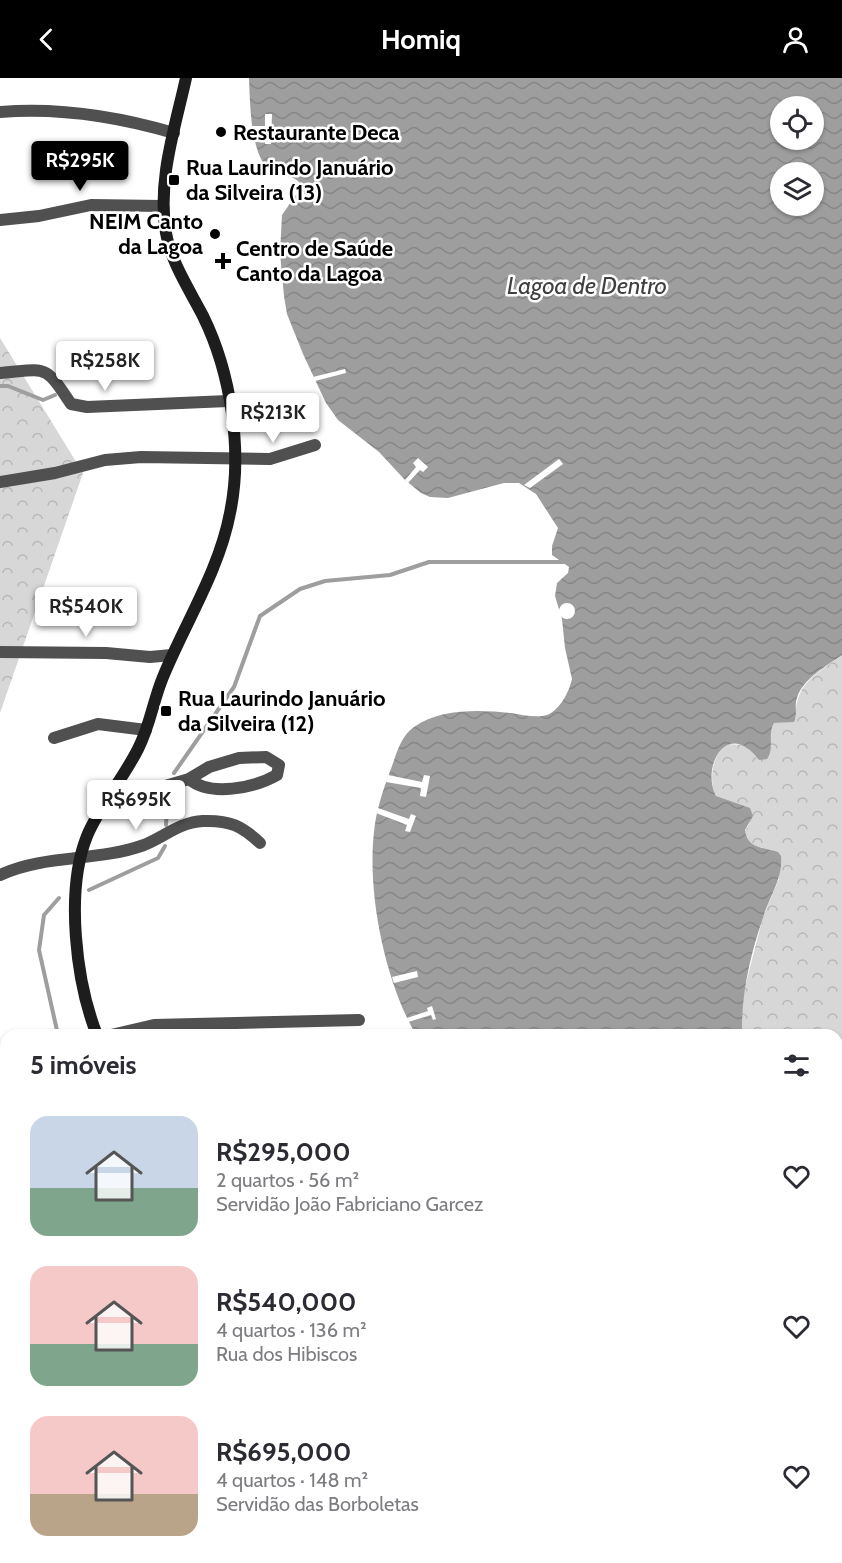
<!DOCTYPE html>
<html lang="pt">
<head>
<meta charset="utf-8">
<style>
	body { margin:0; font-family:Cabin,sans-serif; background:#f2f2f3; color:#2b2b33; height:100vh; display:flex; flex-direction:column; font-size:22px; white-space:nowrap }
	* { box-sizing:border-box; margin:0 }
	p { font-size:20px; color:#7c7c81 }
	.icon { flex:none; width:33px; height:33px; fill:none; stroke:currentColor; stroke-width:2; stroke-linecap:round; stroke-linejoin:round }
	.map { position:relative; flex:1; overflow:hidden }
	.panel { position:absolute; left:0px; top:951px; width:843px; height:534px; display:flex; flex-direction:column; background:#fff; border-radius:18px 18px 0 0; box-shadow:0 2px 4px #0004 }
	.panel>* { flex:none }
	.tools { position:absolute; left:770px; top:18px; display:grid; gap:12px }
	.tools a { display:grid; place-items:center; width:54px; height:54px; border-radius:50%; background:#fff; box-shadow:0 2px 4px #0004; font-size:30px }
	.price { position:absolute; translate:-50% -51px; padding:0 14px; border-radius:6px; background:#fff; color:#222; font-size:20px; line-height:39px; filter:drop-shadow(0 2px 3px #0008) }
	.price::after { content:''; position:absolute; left:50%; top:36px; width:18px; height:14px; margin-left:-9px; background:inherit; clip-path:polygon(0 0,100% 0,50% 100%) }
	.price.on { background:#000; color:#fff }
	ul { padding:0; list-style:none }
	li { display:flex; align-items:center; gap:18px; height:150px; padding:0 30px }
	li span { display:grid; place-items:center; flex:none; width:168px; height:120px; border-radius:18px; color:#555 }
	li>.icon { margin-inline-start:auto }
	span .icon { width:72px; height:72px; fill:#fffc; stroke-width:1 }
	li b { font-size:26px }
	h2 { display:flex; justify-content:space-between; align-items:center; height:72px; padding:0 30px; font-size:26px }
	header { display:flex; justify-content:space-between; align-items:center; height:78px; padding:0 30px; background:#000; color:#fff; font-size:27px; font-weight:700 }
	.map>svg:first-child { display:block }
</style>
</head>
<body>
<header><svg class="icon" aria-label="back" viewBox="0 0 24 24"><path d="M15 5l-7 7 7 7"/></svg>Homiq<svg class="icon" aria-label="person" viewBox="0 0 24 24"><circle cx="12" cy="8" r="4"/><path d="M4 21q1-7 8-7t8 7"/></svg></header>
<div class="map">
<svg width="842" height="1485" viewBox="0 0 842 1485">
	<defs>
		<pattern id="forest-crowns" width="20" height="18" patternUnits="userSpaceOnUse" patternTransform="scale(1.5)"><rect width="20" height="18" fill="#d7d7d7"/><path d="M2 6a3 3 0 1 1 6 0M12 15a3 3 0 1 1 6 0" fill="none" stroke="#b7b7b7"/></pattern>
		<pattern id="water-waves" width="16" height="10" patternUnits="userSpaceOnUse" patternTransform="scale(1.5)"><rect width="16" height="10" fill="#9e9e9e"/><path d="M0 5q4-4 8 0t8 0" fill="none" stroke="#868686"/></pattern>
	</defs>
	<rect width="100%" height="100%" fill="#fff"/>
	<path fill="url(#forest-crowns)" d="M0,260l83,135 -83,240z
		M842,577v480l-5,-5v-95h-95l-1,-29 7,-31 15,-58 16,-38 -7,-29c-13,-3 -25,-4 -27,-19l5,-9 -34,-26c-8,-15 -3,-41 9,-52l20,1 14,15 12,-14 -1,-18 4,-5 14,-1 8,-4c-2,-35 22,-45 46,-63z
		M837,1163l5,3v105l-5,-1z
		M0,1393l6,30v56h33l3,6h-42z"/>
	<path fill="url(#water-waves)" fill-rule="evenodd" d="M249,0h593v577c-15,11 -39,23 -45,43 -3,8 1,16 -3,24l-20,1c-7,11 1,25 -7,36l-8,1c-33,-43 -58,8 -43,36l34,12 3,8 -8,14c2,19 19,17 33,22l3,4c2,23 -12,41 -18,62 -13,37 -22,78 -21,117h-326c-31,-54 -49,-141 -42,-203 2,-22 10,-45 18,-66 5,-14 9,-30 22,-39 26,-19 67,-17 97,-14 11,2 26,5 36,2 13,-5 22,-23 25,-36l-7,-31 -3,-29 -7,-23 2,-13 11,-10 1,-6 -17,-12v-9l6,-18 -22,-34 -17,-11h-15l-56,15 -18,-1 -9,-4 -16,-13 -26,-28 -41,-32 -12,-17 -23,-49 -16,-40 -3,-18 -4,-43 2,-38 16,-23 2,-9c-8,-9 -21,-7 -30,-13 -20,-14 -20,-70 -21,-92zM780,28h33v34h-33zM780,94h33v34h-33z"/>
	<path fill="#fff" d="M265,36h7l-1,30h-6v-14h-12l-1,-4h13z
		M345,291l1,4 -31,8 -2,-4z
		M418,380l10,9 -5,5 -3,-2 -12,13 -3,-3 11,-13 -3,-4z
		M559,381l4,5 -33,24 -6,-3z
		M559 533a8 8 0 1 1 16 0a8 8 0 1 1-16 0Z
		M388,697l34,7 2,-7 6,1 -4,21 -6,-1 1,-8 -35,-6z
		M378,730l31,11 2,-5 5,2 -6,16 -5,-1 2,-6 -31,-12z
		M417,893l1,6 -24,6 -2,-6z
		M432,928l4,13 -3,1 -2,-5 -23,7 -1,-4 21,-7 -1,-3z"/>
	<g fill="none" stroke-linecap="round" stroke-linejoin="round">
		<path stroke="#9e9e9e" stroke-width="4" d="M0,308h8l35,14 12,-5
			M174,695l60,-86 26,-71 40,-27 25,-8 65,-6 39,-13h138
			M166,747l2,-33
			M89,812l69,-32 7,-12
			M58,957l-19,-85 5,-35 15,-17
			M0,1100l6,-8
			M347,1485l11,-6"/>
		<path stroke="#505050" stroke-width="12" d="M0,34c60,-5 116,4 174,21
			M0,142l39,-4 52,-11 71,1
			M0,295c47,-4 44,-10 71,31l16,3 141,-6
			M0,404l55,-9 50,-13 36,-3 129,2 45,-14
			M0,574l106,1 44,4 22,-2
			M54,660l44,-14 48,6
			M104,726l85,-25 20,-12 30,-9 27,-1 13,8 -2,10c-23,13 -67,22 -88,4
			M0,797c45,-21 97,-13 144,-30 20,-8 36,-23 59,-24 27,-1 39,5 57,22
			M111,957l43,-10 205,-5
			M0,1170l6,-9
			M0,1249l6,-2
			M0,1416l6,-1
			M141,1479l20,6
			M515,1479l2,6"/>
		<path stroke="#1d1d1d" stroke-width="12" d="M97,957c-21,-53 -32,-144 -10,-199 13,-31 36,-57 51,-87 12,-23 15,-48 25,-72 22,-54 56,-106 67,-164 13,-62 1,-140 -27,-197 -14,-27 -32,-54 -37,-83 -9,-52 9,-105 20,-155
			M837,1356l5,1
			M175,1479v6
			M496,1485l10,-6"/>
	</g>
	<g fill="#000" stroke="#fff" stroke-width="2">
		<circle cx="221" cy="54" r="6"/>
		<rect x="168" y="96" width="12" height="12" rx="3"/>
		<circle cx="215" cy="156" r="6"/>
		<path d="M220 174h6v6h6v6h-6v6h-6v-6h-6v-6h6z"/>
		<rect x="160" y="627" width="12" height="12" rx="3"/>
	</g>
	<g text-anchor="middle" stroke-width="5" stroke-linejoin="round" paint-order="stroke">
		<g font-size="22" font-weight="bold" fill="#000" stroke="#fff" text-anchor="start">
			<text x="233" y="62">Restaurante Deca</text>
			<text x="186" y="97">Rua Laurindo Januário<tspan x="186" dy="25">da Silveira (13)</tspan></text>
			<text x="203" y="151" text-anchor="end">NEIM Canto<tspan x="203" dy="25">da Lagoa</tspan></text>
			<text x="236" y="178">Centro de Saúde<tspan x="236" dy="25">Canto da Lagoa</tspan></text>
			<text x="178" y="628">Rua Laurindo Januário<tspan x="178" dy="25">da Silveira (12)</tspan></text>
		</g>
		<g font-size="24" font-style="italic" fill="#3f3f3f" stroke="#fff">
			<text x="587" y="216">Lagoa de Dentro</text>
		</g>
	</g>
</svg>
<div class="tools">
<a><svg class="icon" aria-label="locate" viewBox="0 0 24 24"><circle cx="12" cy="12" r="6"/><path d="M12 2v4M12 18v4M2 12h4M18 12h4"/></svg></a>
<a><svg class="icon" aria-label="layers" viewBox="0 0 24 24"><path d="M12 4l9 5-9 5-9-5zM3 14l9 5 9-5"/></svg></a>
</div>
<b class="price on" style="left:80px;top:114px">R$295K</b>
<b class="price" style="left:105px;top:314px">R$258K</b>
<b class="price" style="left:273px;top:366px">R$213K</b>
<b class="price" style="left:86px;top:560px">R$540K</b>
<b class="price" style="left:136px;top:753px">R$695K</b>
<section class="panel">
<h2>5 imóveis<svg class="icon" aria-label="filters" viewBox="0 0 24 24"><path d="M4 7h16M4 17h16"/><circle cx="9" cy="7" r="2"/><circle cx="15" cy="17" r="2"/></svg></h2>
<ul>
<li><span style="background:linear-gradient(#c9d6e8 60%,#7fa58c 0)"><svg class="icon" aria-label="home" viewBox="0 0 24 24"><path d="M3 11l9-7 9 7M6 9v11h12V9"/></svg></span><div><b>R$295,000</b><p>2 quartos · 56 m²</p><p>Servidão João Fabriciano Garcez</p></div><svg class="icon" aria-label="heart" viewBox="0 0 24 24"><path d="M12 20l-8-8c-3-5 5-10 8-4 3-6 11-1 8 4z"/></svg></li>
<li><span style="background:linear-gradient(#f6c9c9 65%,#7fa58c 0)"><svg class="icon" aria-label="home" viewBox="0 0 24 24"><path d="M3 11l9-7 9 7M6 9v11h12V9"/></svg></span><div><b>R$540,000</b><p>4 quartos · 136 m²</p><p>Rua dos Hibiscos</p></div><svg class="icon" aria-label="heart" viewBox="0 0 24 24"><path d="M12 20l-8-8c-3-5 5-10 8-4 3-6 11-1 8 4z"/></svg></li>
<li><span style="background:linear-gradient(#f6c9c9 65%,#b9a48a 0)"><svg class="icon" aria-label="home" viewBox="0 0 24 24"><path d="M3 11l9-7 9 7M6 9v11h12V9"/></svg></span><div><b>R$695,000</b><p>4 quartos · 148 m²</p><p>Servidão das Borboletas</p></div><svg class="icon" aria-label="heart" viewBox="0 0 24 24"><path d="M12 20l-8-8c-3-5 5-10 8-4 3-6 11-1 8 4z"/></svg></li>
</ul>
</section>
</div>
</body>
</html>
